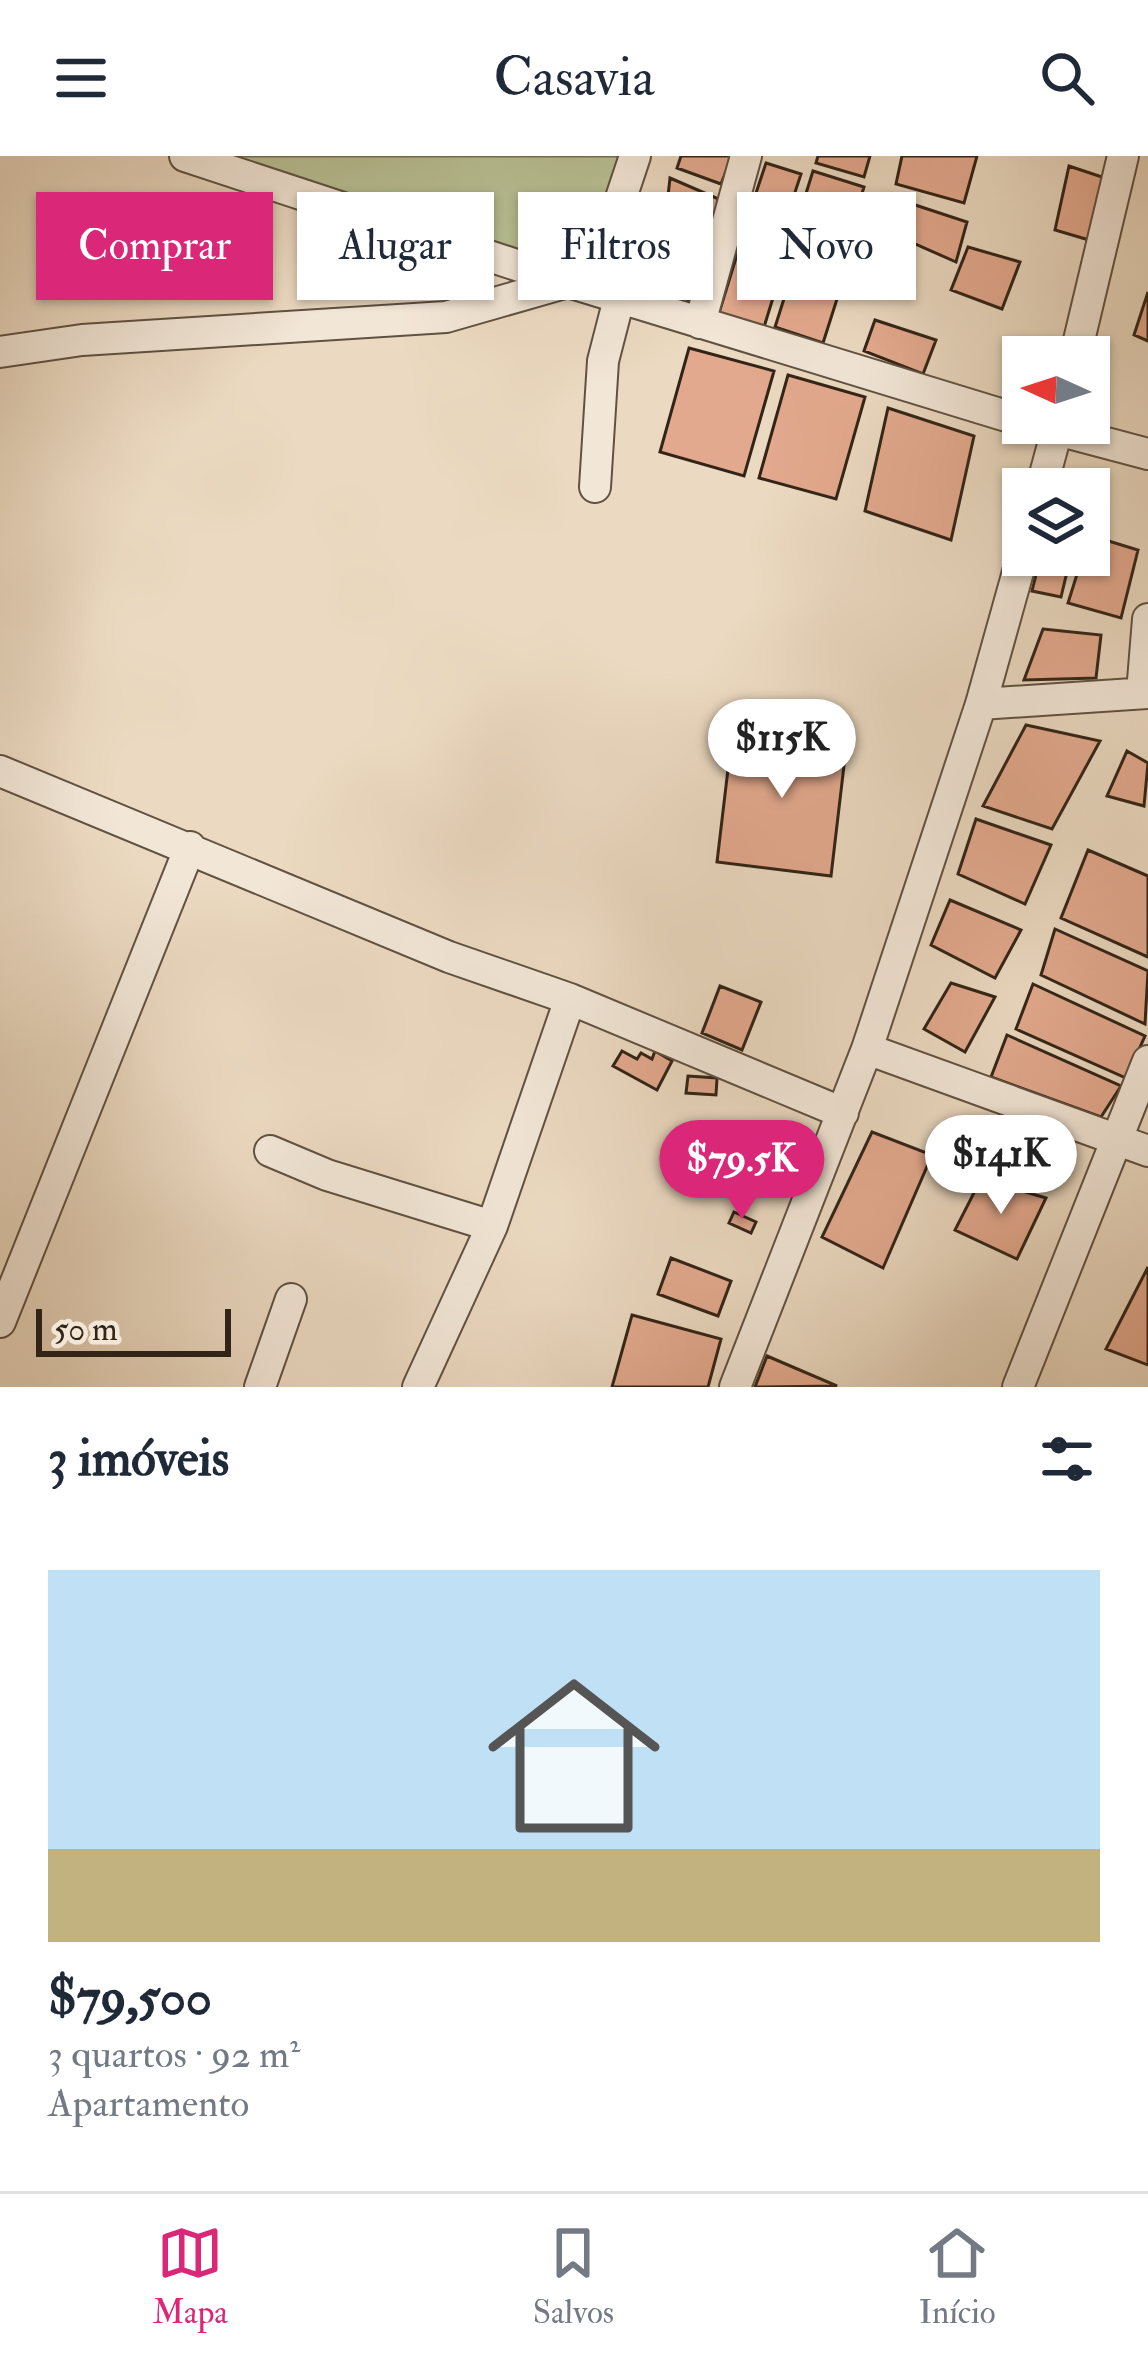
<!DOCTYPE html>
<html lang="pt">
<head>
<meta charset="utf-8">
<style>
	body { margin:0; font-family:"IM FELL Double Pica",serif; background:#f2f2f3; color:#1f2937; height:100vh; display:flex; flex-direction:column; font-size:45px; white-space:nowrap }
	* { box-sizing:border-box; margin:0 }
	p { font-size:39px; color:#747a83 }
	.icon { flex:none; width:66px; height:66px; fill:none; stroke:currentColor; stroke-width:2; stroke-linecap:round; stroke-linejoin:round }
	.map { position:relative; height:1231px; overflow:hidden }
	.details { display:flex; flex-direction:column; background:#fff; flex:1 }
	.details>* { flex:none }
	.top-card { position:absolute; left:36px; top:36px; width:1077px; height:108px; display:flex; gap:24px }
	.needle { width:78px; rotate:273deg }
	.tools { position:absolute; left:1002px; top:180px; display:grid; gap:24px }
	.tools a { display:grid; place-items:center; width:108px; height:108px; border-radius:0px; background:#fff; box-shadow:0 3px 9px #0004; font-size:60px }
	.scale { position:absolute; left:36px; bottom:30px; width:195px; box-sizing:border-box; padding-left:12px; border:6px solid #322416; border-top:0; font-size:33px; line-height:42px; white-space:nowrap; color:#322416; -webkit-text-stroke:9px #f2e6d7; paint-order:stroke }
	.price { position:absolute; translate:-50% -102px; padding:0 27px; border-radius:42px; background:#fff; color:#222; font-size:39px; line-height:78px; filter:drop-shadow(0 3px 6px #0008) }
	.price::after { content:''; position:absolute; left:50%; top:72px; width:36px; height:27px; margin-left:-18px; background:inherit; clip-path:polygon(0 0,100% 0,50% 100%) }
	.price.current { background:#db2777; color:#fff }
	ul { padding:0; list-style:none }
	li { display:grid; align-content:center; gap:24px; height:636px; padding:0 48px }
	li+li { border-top:3px solid #e0e1e3 }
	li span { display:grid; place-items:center; height:372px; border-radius:0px; color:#555 }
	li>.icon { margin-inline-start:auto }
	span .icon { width:216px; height:216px; fill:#fffc; stroke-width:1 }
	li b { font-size:51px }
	h2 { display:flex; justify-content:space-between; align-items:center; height:144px; padding:0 48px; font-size:51px }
	.chip { padding:0 42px; border-radius:0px; background:#fff; box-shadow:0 3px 9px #0004; font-size:42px; line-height:108px }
	.chip.current { background:#db2777; color:#fff }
	header { display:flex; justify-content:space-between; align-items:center; height:156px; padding:0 48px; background:#fff; font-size:54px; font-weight:600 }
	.tab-bar { display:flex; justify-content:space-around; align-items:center; height:168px; border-top:3px solid #e0e1e3; background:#fff; font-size:33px; color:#747a83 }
	.tab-bar a { display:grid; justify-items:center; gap:6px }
	.tab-bar .current { color:#db2777 }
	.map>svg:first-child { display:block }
</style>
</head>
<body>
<header><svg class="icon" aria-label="menu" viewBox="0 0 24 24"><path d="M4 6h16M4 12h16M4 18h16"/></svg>Casavia<svg class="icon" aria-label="search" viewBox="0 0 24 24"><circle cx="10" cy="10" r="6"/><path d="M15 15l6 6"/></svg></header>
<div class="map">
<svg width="1148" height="1231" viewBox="0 0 1148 1231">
	<rect width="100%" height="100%" fill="#ebd9c1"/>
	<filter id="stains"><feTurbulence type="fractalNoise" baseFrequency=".00167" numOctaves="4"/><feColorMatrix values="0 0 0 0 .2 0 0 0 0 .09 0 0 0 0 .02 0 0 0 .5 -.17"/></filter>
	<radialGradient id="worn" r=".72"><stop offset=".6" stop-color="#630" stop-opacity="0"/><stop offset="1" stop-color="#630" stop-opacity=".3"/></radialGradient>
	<path fill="#b7bf93" stroke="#747254" stroke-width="3" d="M196,0h426l-40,121z"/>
	<path fill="#e3a98e" stroke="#322416" stroke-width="3" d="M681,0h51l-11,28 -44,-16z
		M818,0h52l-6,21 -48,-14z
		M902,0h75l-13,47 -68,-19z
		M766,7l35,11 -23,70 -35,-12z
		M1069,10l36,12 -16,62 -34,-10z
		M813,15l51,16 -23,74 -51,-16z
		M670,22l51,22 -16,40 -40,-17z
		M897,43l70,23 -11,40 -70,-31z
		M665,82l40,14 -18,51 -40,-14z
		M740,89l45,14 -21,68 -45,-14z
		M968,91l52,15 -18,47 -51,-19z
		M796,105l48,16 -21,66 -48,-16z
		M1148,136v49l-14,-6z
		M875,164l61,20 -13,34 -59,-23z
		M689,192l85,23 -30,105 -84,-24z
		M788,219l77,22 -29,102 -77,-21z
		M888,252l86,28 -23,104 -86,-29z
		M1089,379l49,15 -17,68 -53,-15 15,-48h6z
		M1041,399h30l-10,42 -29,-6z
		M1043,473l58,6 -5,43 -72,2z
		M1026,569l74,16 -48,88 -69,-23z
		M733,571l114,13 -16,136 -114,-14z
		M1127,595l21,12 -4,43 -37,-10z
		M976,663l75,26 -26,59 -67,-30z
		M1088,694l60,26v81l-87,-39z
		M950,744l71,30 -26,48 -64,-33z
		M1055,773l93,42 -3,53 -104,-49z
		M951,827l44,14 -30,55 -41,-23z
		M1033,828l112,52 -19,42 -110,-49z
		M720,830l41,16 -19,48 -40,-17z
		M1007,879l114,51 -20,31 -110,-40z
		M622,895l15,8 4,-6 11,6 3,-8 17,10 -15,29 -44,-24z
		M688,920l29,2 -1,17 -30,-2z
		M872,976l60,23 -49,113 -61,-31z
		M686,982l16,3 -4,25 -17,-3z
		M981,1023l65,19 -29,61 -62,-29z
		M734,1056l22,10 -5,11 -22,-10z
		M671,1102l60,23 -13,35 -60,-22z
		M1148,1111v98l-42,-16z
		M632,1159l89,24 -13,48h-96z
		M767,1200l70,30 -82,1z"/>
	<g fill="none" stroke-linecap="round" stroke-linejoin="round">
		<defs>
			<path id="street" d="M185,0l383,126
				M591,132l44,-132
				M700,167l46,-167
				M0,196l82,-12 364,-23 122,-35 455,139
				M1075,201l48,-201
				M1031,267l117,31
				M595,331l8,-126 17,-66
				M1041,333l18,-66
				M1142,537l6,-74
				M981,548l167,-11
				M0,615l449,186 121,42 273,114
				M867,893l281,102
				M270,995l57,24 165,51
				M0,1166l190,-475
				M260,1231l31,-88
				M418,1231l74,-161 78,-227
				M735,1231l132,-338 114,-345 42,-150
				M1018,1231l130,-326"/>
		</defs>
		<use href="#street" stroke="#605141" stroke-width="34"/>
		<use href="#street" stroke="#f2e6d7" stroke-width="30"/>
	</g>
	<rect width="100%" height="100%" filter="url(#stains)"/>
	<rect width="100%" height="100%" fill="url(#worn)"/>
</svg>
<div class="tools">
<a><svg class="needle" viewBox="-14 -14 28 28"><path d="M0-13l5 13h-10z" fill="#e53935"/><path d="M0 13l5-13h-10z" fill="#747a83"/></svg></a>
<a><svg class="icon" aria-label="layers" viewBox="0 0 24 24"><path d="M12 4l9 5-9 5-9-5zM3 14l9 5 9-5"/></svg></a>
</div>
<div class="scale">50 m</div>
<b class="price" style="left:782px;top:645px">$115K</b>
<b class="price" style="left:1001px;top:1061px">$141K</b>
<b class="price current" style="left:742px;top:1066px">$79.5K</b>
<div class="top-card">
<a class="chip current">Comprar</a>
<a class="chip">Alugar</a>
<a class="chip">Filtros</a>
<a class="chip">Novo</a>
</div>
</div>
<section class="details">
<h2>3 imóveis<svg class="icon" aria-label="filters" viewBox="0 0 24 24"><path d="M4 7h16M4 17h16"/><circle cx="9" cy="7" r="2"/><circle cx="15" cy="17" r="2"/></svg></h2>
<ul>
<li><span style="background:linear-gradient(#bfe0f5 75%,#c2b280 0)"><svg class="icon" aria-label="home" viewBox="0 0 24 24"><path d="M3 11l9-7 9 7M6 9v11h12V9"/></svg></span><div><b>$79,500</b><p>3 quartos · 92 m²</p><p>Apartamento</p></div></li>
</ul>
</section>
<nav class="tab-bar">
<a class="current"><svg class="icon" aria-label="map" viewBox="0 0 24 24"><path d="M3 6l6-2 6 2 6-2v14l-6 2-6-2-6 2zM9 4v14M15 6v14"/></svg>Mapa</a>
<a><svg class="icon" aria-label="saved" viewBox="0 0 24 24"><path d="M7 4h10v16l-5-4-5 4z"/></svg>Salvos</a>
<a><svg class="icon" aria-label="home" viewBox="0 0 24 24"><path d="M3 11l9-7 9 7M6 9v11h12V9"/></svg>Início</a>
</nav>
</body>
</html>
